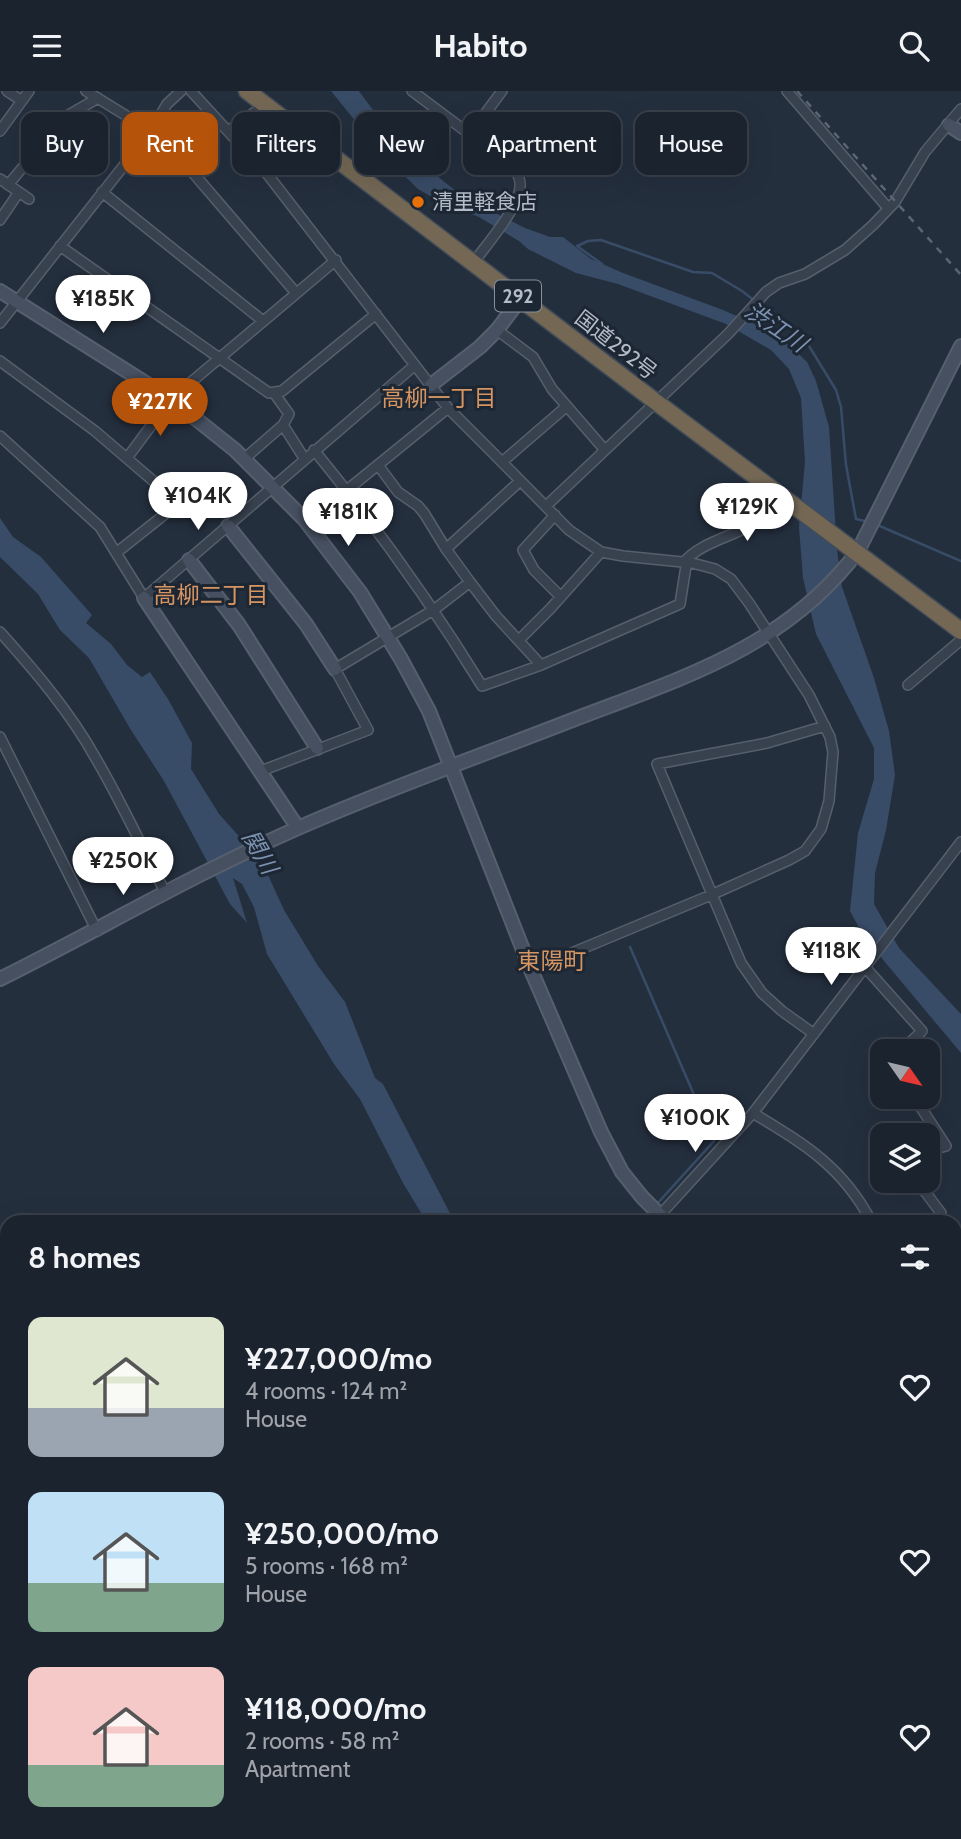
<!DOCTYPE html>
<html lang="en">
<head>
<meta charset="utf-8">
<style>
	body { margin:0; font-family:Cabin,"Noto Sans JP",sans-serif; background:#282f3a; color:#f1f3f6; height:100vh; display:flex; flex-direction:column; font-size:26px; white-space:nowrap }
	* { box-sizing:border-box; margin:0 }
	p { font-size:23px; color:#a0a4aa }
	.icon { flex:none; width:38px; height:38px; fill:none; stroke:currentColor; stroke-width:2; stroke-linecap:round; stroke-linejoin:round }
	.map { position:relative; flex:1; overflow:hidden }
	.details { position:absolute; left:0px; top:1124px; width:962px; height:625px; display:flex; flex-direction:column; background:#1b232e; border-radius:21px 21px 0 0; box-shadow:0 7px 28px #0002,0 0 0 2px #39404a }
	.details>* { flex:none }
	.top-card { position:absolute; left:21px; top:21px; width:920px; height:63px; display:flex; gap:14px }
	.needle { width:46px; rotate:124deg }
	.fabs { position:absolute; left:870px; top:948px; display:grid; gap:14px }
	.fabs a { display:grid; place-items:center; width:70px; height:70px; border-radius:14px; background:#1b232e; box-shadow:0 7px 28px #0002,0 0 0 2px #39404a; font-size:35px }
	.price { position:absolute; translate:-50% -60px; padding:0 16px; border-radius:24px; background:#fff; color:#222; font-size:23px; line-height:46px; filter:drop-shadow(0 2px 4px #0008) }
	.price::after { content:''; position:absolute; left:50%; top:42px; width:21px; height:16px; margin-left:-10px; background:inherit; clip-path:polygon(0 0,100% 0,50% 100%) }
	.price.current { background:#b45309; color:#fff }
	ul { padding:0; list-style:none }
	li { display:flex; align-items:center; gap:21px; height:175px; padding:0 28px }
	li span { display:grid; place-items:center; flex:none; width:196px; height:140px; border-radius:14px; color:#555 }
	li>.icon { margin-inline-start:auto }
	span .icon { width:84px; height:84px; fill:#fffc; stroke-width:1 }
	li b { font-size:30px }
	h2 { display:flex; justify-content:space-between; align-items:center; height:84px; padding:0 28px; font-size:30px }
	.pill { padding:0 24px; border-radius:14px; background:#1b232e; box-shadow:0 7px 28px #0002,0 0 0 2px #39404a; font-size:24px; line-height:63px }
	.pill.current { background:#b45309; color:#fff }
	header { display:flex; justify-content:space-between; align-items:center; height:91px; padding:0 28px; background:#1b232e; font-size:32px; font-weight:800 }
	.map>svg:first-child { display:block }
</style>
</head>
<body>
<header><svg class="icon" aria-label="menu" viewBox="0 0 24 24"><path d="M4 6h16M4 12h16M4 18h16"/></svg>Habito<svg class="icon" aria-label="search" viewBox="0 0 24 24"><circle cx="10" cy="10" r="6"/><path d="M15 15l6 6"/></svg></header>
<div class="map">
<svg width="961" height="1748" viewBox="0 0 961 1748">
	<rect width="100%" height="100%" fill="#242f3e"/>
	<path fill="#394c67" d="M331,0h17l4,8 39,41 74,58 60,30 25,9h13l28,22 32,14 100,37 41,18 20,12 23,22 9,19 13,46 8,123 5,37 32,91 15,53 6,44 -9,55 -11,43 -1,31 25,44 62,66v39l-97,-116 -14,-26 8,-78 16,-54v-31l-58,-114 -13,-56 -4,-51 6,-65 -4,-64 -12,-29 -18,-19 -45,-26 -108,-40 -42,-11 -48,-24 -9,-8 -40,-24 -38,-15 -23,-13 -36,-35z
		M0,427l13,19 28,20 51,58 -6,8 25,21 16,21 15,12 8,-5 18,27 24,44 -1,26 28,45 43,48 22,48 34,56 27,36 30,76 8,6 71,137h-28l-23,-38 -43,-84 -26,-35 -67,-110 -13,-47 -12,-23 -9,-6 14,45 -17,-19 -66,-123 -33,-51 -42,-72 -29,-28 -22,-36 -38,-37z
		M956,1687l5,3v54l-6,-3z"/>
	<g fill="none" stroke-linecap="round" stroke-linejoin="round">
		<path stroke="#394c67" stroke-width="2.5" d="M602,173l-25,-18 11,-5 13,-1 92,32 19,1 30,18 48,37 19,18 27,44 5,17 5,58 10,54 13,3
			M875,433l86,37
			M630,856l84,194 -58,64
			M641,1130l10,-11"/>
		<path stroke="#394c67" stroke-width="14" d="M350,0l30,40"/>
		<defs>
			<path id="street" d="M7,0l15,10
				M86,0l65,40 25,22 120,140
				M191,0l77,84 180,233 43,43 78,79 32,22 22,4 69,7 23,6 16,10 18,24 60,92 21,42 3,15 -4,49 -8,28 -16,22 -16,9 -78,35 -180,75
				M412,0l96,72c7,6 13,15 12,24 -2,22 -33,57 -46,75
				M787,0l101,117
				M0,40l29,-40
				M228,40l37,-26
				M470,43l32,-43
				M0,88l29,20
				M8,94l44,-53 3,-9 43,-25
				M102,101l161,129
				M0,129l19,-28
				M60,155l209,147 13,-2 94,-77
				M0,232l151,-192 16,-27 14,-13
				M497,239l36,27 19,32 52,60
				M0,270l95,70 84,72 -63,50
				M274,302l15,21 -6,11 21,33
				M0,345l100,91 44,71 271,-233
				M314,359c62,76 117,153 168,236l59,-21 139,-61 6,-38 -2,-4c20,-23 55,-25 78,-45 7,-6 12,-15 18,-23
				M127,367l44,-59 165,-139
				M244,368l39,-34
				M502,371l65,-56
				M378,374l20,27 20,14 6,7 22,36 24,33 26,34 45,49
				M347,399l101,-82
				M546,415l182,-172 38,-42 13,-9 26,-9 40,-24 28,-25 22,-23 30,-50 36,-43
				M555,424l-32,35 11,20 27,27
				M446,458l74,-68
				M0,541c35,39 70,80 95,125 26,44 47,90 70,135
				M519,549l31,-31 51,-57
				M908,594l53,-45
				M0,646l97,194
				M261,680l107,-41 -33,-61 100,-60 35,-27
				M865,876l57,64 -22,21
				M814,943l-32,-23 -20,-18 -21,-30 -84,-199 110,-21 58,-17
				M914,1006l32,49 -18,5
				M753,1022c51,31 89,53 118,108
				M917,1090l24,32
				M660,1124l93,-102 208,-271
				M0,1157l7,11
				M0,1243l7,-2
				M0,1439l7,-8
				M0,1650l7,-4
				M0,1695l7,13
				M24,1741l3,7
				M887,1741l10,7"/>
			<path id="secondary" d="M949,34l12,8
				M0,200l171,108 64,51 69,69 56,73 41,67 28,52 102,259 70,162 21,40 20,25 24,24
				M431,294l49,-38 17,-17 24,-32
				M228,435l78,98 29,45
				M189,469l50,65 78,123
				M144,507l154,230
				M0,888c100,-50 196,-106 298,-151 91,-40 185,-73 277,-109 107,-41 211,-72 283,-168l103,-205
				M956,1384l5,5"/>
			<path id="highway" d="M247,0l409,311 305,229"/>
		</defs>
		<use href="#street" stroke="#565f6c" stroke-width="12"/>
		<use href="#secondary" stroke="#565f6c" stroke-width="16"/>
		<use href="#highway" stroke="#434c59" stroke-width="19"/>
		<use href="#street" stroke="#38414e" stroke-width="9"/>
		<use href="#secondary" stroke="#465061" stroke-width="12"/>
		<use href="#highway" stroke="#746855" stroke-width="16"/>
		<path stroke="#5a6575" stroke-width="2.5" stroke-dasharray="7 7" stroke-linecap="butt" d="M797,0l164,184"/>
	</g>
	<circle fill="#e8710a" stroke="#1d2633" stroke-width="2.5" cx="418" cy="111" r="7"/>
	<g text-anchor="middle" stroke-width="6" stroke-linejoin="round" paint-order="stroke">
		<rect fill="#1d2633" stroke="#878f9c" stroke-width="2" x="495" y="189.5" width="46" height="31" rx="5"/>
		<g font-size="19" font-weight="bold" fill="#b4bcc9">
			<text x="518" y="212">292</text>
		</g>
		<g font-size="21" fill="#b4bcc9" stroke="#1d2633" text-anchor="start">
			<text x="432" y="118">清里軽食店</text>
		</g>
		<g font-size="21" fill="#b4bcc9" stroke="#1d2633">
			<text transform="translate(616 254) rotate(38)" y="7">国道292号</text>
		</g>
		<g font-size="23" font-style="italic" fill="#7c92b1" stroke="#1d2633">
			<text transform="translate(776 236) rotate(34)" y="8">渋江川</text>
			<text transform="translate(260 761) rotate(60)" y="8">関川</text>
		</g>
		<g font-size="23" fill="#d59563" stroke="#1d2633">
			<text x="439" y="315">高柳一丁目</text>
			<text x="211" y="512">高柳二丁目</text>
			<text x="552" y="878">東陽町</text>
		</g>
	</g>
</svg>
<div class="fabs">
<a><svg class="needle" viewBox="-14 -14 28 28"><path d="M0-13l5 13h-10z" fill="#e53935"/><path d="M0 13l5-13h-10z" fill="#a0a4aa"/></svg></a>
<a><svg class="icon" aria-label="layers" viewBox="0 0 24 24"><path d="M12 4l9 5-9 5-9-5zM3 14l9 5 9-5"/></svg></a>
</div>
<b class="price" style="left:103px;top:244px">¥185K</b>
<b class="price current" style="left:160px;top:347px">¥227K</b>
<b class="price" style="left:198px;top:441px">¥104K</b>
<b class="price" style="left:747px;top:452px">¥129K</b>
<b class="price" style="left:348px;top:457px">¥181K</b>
<b class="price" style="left:123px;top:806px">¥250K</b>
<b class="price" style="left:831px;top:896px">¥118K</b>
<b class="price" style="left:695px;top:1063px">¥100K</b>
<div class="top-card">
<a class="pill">Buy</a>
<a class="pill current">Rent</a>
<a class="pill">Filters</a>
<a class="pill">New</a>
<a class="pill">Apartment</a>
<a class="pill">House</a>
</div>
<section class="details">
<h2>8 homes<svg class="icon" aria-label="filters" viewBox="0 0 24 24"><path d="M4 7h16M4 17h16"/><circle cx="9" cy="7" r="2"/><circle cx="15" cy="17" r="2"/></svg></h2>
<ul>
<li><span style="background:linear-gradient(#dfe7d0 65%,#9aa5b1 0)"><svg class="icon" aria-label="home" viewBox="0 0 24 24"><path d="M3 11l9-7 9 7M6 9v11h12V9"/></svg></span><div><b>¥227,000/mo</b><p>4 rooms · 124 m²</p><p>House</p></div><svg class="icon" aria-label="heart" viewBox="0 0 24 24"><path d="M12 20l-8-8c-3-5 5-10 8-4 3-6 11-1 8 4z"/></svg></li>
<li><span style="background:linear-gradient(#bfe0f5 65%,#7fa58c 0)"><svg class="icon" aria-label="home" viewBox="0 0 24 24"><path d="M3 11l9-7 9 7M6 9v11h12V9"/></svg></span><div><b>¥250,000/mo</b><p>5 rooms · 168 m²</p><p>House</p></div><svg class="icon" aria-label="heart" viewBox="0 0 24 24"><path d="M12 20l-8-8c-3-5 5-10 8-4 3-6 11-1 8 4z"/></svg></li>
<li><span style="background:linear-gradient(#f6c9c9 70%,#7fa58c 0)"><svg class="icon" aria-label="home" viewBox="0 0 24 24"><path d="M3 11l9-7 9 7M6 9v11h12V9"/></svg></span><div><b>¥118,000/mo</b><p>2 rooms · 58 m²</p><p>Apartment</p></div><svg class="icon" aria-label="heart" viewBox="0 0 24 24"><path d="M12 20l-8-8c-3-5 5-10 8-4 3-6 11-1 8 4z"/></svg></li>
</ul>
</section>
</div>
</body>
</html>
